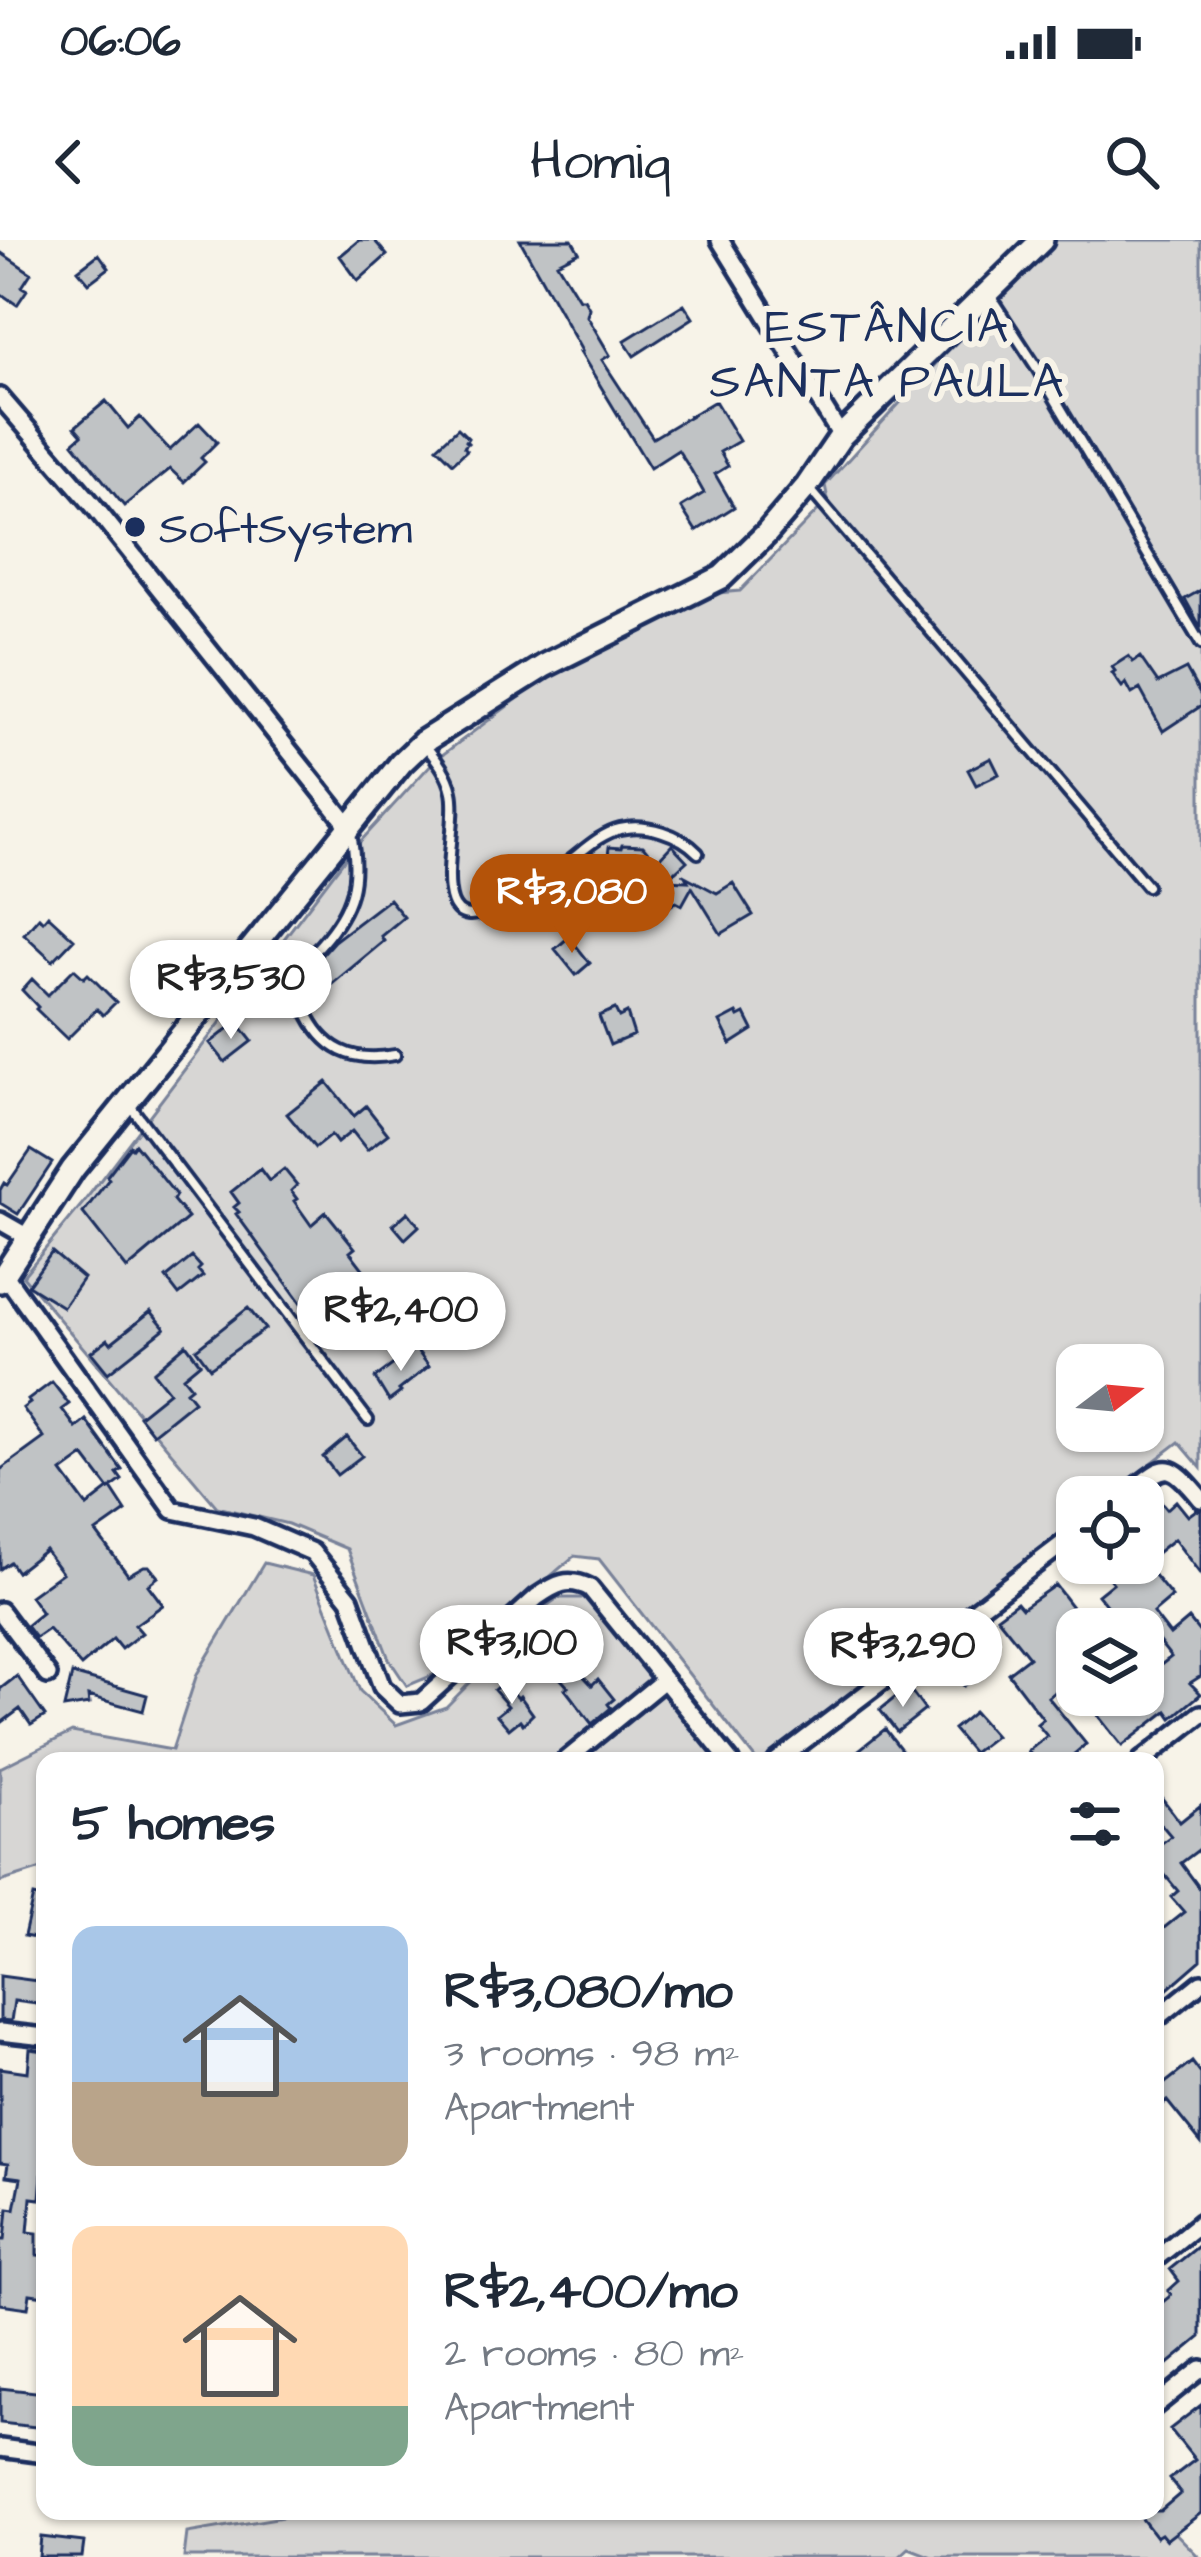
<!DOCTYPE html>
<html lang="en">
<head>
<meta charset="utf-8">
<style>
	body { margin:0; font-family:"Architects Daughter",sans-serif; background:#f2f2f3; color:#1f2937; height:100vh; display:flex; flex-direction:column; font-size:45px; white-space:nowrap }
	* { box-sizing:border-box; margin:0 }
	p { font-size:39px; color:#747a83 }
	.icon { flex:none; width:66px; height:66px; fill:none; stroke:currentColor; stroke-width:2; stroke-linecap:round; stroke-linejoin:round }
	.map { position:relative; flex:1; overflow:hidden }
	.sheet { position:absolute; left:36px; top:1512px; width:1128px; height:768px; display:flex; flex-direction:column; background:#fff; border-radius:24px; box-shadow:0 3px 9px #0004 }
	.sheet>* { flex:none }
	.needle { width:78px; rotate:74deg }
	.fabs { position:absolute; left:1056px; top:1104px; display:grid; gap:24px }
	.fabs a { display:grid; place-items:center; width:108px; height:108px; border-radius:24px; background:#fff; box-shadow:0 3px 9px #0004; font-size:60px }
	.price { position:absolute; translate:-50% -102px; padding:0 27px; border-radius:42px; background:#fff; color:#222; font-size:39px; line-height:78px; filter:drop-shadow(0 3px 6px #0008) }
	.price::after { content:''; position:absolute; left:50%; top:72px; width:36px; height:27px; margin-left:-18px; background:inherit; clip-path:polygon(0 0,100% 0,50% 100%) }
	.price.active { background:#b45309; color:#fff }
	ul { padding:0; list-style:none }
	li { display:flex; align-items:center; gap:36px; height:300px; padding:0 36px }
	li span { display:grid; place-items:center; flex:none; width:336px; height:240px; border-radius:24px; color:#555 }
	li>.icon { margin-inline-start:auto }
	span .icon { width:144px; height:144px; fill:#fffc; stroke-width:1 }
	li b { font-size:51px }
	h2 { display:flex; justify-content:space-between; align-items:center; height:144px; padding:0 36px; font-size:51px }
	.status { display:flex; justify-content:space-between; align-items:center; height:84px; padding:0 60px; background:#fff; direction:ltr }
	.status svg { height:33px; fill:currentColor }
	header { display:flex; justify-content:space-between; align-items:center; height:156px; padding:0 36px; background:#fff; font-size:54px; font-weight:600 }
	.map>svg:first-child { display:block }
</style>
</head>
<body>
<div class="status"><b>06:06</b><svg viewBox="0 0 49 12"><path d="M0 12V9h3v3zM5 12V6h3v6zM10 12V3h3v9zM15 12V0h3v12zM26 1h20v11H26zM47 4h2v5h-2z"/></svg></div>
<header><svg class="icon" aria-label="back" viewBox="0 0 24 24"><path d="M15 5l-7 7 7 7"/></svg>Homiq<svg class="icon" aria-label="search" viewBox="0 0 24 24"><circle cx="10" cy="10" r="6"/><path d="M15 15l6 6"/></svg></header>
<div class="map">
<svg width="1201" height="2317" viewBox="0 0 1201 2317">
	<rect width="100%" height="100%" fill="#f7f3e8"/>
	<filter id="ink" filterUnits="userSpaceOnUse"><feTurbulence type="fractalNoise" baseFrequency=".00833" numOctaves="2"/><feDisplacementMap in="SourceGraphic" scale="24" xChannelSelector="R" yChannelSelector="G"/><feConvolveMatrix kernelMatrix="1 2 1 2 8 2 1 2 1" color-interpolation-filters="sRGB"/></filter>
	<g filter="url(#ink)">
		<path fill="#d7d6d4" stroke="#798299" stroke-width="3" fill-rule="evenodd" d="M1054,0h147v1228l-22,-26 -72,55h-30v23l-315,241h-5l-158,-202 -25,-3 -136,117 -31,13 -18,-27 -42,-110 -59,-25 -71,-17 -194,-231 60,-73 264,-347 87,-95 106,-79 178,-89 22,-2 88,-91 -3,-15 179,-196zM1077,1125h66v66h-66z
			M264,1323l49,12 47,116 36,34 50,-18 99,-100 13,-9h32l129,163h-674v107l-45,14v-114l72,-36 100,18 25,-76z
			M318,2271h836l45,46h-267l-23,-9 -10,9h-715l3,-24z"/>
		<path fill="#c0c3c5" stroke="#1b2f5e" stroke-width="3" fill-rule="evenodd" d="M359,0h15l13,15 -29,26 -18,-25z
			M520,0h52l7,12 -22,11 22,36h5l5,9 -2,8 23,39 -8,5 51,78 62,-37 24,40 -19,11 8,14 -13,8 19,33 -38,24 -15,-24 23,-14 -13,-23 -13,-20 -28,18 -70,-116 2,-1z
			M0,12l31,21 -9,14 5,3 -10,15 -17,-12z
			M99,14l10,14 -20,15 -11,-13z
			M684,64l9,14 -59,38 -10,-15z
			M106,161l22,27 12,-11 30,33 29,-27 18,19 -16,16 4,4 -21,20 -14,-13 -46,37 -51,-63 9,-8 -7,-8z
			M458,188l10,10 -2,3 2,2 -4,4 3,3 -14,13 -16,-16z
			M1201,350v38l-16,-29z
			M1129,416l4,6 7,-5 18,26 28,-14 15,27v10l-38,25 -23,-42 -8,5 -6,-11 -4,4 -10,-14 3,-2 -3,-4z
			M991,518l8,16 -23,11 -8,-15z
			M622,605l21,1 13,16 16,-17 15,16 -21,19 22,1 -3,-5 32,17 16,-10 20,32 -32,19 -29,-47 -10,18 -6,-3 -9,6 -10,-10 -6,6 -12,-1 1,-6h-7l1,-17 -7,-10 -20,-5 2,-18 12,1z
			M389,659l15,18 -23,19 3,5 -58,48 -16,-21 24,-27z
			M48,675l26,24 -21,22 -29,-27 15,-17 4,4z
			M569,697l21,26 -14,12 -21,-26z
			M74,729l10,9 4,-4 28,28 -13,13 -6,-6 -30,30 -31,-30 2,-2 -16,-17 10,-11 16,16z
			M615,769l4,8 8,-4 7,22 -24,10 -11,-29z
			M737,773l2,4 6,-3 8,16 -22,14 -11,-22z
			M237,782l15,19 -27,21 -15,-19z
			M327,842l27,34 12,-10 22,28 -21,16 -15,-19 -15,12 -6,-8 -16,13 -28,-34z
			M135,904l41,51 -3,5 15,18 -61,51 -44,-56 26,-34 -2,-3 23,-30 2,2z
			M31,910l21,13 -34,51 -18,-11v-13l4,-7 3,2z
			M260,929l9,12 15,-12 13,16 -6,6 6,8 -3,2 17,24 15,-13 29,36 -5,4 20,26 -55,44 -79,-108 3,-2 -5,-5 5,-4 -8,-11z
			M408,972l11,14 -14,13 -12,-14z
			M52,1012l31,26 -20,29 -35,-22z
			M192,1017l9,10 -3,3 5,6 -24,19 -13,-17z
			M248,1068l17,21 -55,39 -14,-19z
			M151,1071l14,17 -57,45 -17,-21 17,-13 3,4z
			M186,1104l14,19 -17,14 8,10 -5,4 8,10 -41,33 -14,-18 30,-24 -16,-20z
			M415,1108l14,18 -30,24 2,2 -12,9 -14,-23z
			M52,1142l17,22 -7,5 14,19 10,-8 36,50 -5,3 5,7 -11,8 15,23 -30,21 32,43 16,-9h5l9,11 -10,8 15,20 -28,20 7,8 -21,16 -8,-10 -32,27 -33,-37 -13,9 -9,-12 16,-13 -12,-17 32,-23 -17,-23 -28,22 -7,-10 -10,7v-99l44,-32 -21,-30 7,-5 -2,-3zM84,1216l25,33 -22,17 -25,-34z
			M347,1197l15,19 -25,19 -14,-18z
			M1152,1251l5,16 5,-4 5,6 9,-8 12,15 8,-6 5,1v64l-27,-36 -30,24 28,34 -19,16 17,22 19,-16 12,15v42l-11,7 11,11 -29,24 -5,-7 -45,35 -27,-34 14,-10 7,9 19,-16h8v-16l28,-22 -22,-28h-72v45l-29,23 38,47 -20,17h-30l-8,-10 19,-15 -10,-12 6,-5 -35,-46 21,-16 -32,-40 20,-15 5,6 33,-23 30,39 21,-19 -8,-10 15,-12 -16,-20h46v-66z
			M555,1406l37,39 6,-6 16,20 -6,5 3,4 -19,16 -27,-35 3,-2 -26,-29z
			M968,1415l13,18 -17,13 -13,-17z
			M72,1434l75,21 -4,16 -55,-15 1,8 -25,4z
			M17,1436l28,40 -14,9 -11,-16 -20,15v-35z
			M503,1442l15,16 2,-2 13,18 -10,10 -3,-4 -11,9 -12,-14 11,-9 -14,-16z
			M908,1447l17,23 -28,22 -17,-22z
			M974,1472l21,24 -22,17 -20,-24z
			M885,1489l25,32h-65z
			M1155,1549l25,33 21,-17v43l-20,15 20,27v70l-38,33 -8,-11v-47l29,-23 -13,-15 7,-6 -23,-28v-15l16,-12 -16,-19z
			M33,1656l12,3v41l-21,-4z
			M0,1736l45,6v23l-31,-4 -3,20 -11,-1z
			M30,1809l15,2v124h-3l-2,24 -9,-1 -3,34 9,1v22l8,1v40l-15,-2 -2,14 -28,-4v-64h5l3,-32 7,1 6,-31 -15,-2 2,-12 -8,-1v-95l28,4z
			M1192,1822l9,12v69l-34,-42 -12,10v-20z
			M1201,2004v93l-46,38v-67l14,-11 2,-3 -3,-3 11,-10 -9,-12z
			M0,2148l45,5v35l-45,-5z
			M1201,2165v108l-35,27 -5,-6 -5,3 -20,-26h24l21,-18 -11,-14 25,-19 -25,-31z
			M41,2297l43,5 -2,15h-43z"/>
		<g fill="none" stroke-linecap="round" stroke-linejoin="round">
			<defs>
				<path id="lane" d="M988,53l47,72 166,279
					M808,247l339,399
					M424,504c12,15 24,29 28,48 9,39 -33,158 48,113 22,-13 44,-26 64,-40 17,-12 35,-31 56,-36 26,-6 60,5 78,24
					M351,593c9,47 2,75 -30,111 -8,9 -20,18 -23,29 -4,11 3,27 7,36 18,41 47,54 90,46
					M128,863l240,317"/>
				<path id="street" d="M720,0l121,196
					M0,157l93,108 256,321
					M0,981l28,16
					M5,1035l168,235 81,17 58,25 38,47 32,88 18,17 21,-2 116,-105c19,-13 31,-20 53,-9l140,173
					M1124,1257c41,-31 41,-42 77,2
					M0,1371l48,64
					M565,1521l99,-81
					M777,1521l300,-228
					M1141,1521l60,-47
					M1155,1780l46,-37
					M0,1792l45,5
					M1155,2019l46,-37
					M1155,2166l46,-37
					M0,2208l45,6"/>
				<path id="secondary" d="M0,1041l73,-112 328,-406 22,-21 121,-76 178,-89 44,-43 41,-48 34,-50 201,-196"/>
			</defs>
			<use href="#lane" stroke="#1b2f5e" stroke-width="16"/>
			<use href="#street" stroke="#1b2f5e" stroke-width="24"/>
			<use href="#secondary" stroke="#1b2f5e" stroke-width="30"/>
			<use href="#lane" stroke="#f7f3e8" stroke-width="8"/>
			<use href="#street" stroke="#f7f3e8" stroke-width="15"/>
			<use href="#secondary" stroke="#f7f3e8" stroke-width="21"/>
		</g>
	</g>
	<circle fill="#1b2f5e" stroke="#f7f3e8" stroke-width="4.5" cx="135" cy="287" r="12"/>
	<g text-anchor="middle" stroke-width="12" stroke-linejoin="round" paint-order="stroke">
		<g font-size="45" fill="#1b2f5e" stroke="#f7f3e8" text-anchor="start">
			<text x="159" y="303">SoftSystem</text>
		</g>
		<g font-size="48" letter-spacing="3" fill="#1b2f5e" stroke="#f7f3e8">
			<text x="888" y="102">ESTÂNCIA<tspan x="888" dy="55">SANTA PAULA</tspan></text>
		</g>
	</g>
</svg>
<div class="fabs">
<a><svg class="needle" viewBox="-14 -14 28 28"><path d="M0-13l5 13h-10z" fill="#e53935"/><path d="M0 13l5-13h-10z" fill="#747a83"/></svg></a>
<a><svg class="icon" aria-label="locate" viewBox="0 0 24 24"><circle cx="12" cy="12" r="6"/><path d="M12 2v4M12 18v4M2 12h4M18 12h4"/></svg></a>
<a><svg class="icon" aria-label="layers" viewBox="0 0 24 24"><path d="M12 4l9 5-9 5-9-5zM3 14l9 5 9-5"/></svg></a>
</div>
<b class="price active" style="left:572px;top:716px">R$3,080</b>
<b class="price" style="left:231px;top:802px">R$3,530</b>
<b class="price" style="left:401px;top:1134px">R$2,400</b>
<b class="price" style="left:512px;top:1467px">R$3,100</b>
<b class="price" style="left:903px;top:1470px">R$3,290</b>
<section class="sheet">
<h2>5 homes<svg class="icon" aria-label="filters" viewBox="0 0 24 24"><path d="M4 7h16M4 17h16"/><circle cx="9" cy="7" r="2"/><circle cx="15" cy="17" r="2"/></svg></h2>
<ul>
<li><span style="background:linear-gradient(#a9c7e8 65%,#b9a48a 0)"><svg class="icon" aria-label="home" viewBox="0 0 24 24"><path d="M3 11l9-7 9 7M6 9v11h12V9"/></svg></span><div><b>R$3,080/mo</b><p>3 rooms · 98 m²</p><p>Apartment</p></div></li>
<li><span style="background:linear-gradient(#ffd9b3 75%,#7fa58c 0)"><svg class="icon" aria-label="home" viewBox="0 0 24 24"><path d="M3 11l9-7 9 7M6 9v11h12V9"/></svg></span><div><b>R$2,400/mo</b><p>2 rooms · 80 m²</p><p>Apartment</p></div></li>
</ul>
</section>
</div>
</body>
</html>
